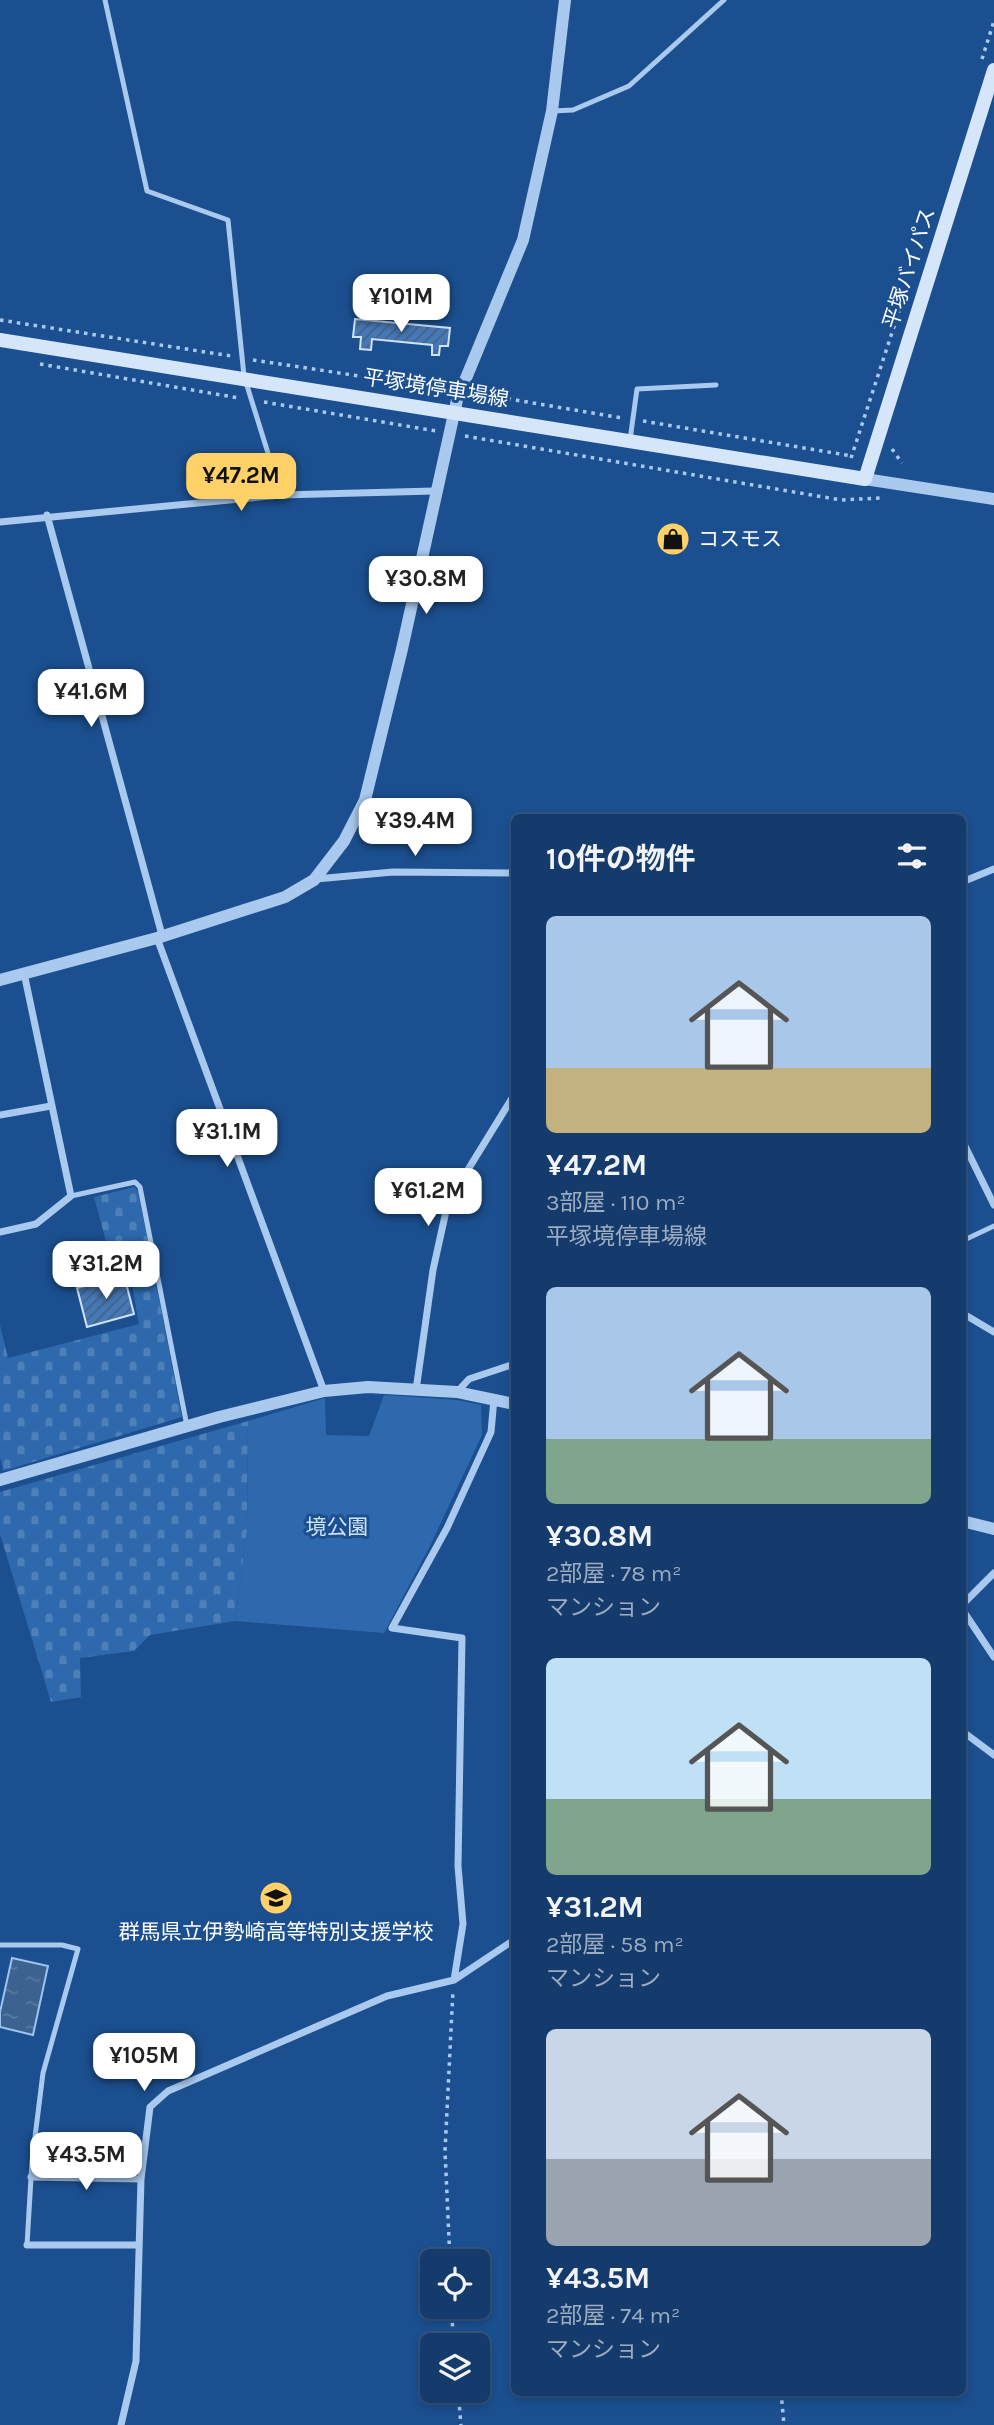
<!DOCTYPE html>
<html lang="ja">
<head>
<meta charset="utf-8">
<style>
	body { margin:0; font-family:Karla,"Noto Sans JP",sans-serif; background:#1d4271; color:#f1f3f6; height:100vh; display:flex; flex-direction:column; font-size:26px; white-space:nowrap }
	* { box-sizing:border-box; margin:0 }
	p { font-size:23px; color:#9dadc1 }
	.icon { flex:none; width:38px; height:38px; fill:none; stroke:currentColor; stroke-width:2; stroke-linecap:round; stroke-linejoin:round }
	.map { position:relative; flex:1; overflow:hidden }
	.side { position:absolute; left:511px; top:814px; width:455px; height:1582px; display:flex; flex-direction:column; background:#143b6b; border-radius:10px; box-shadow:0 4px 10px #0003,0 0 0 2px #33557e }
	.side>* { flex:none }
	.tools { position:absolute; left:420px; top:2249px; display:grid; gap:14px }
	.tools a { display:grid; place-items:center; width:70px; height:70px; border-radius:10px; background:#143b6b; box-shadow:0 4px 10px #0003,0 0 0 2px #33557e; font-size:35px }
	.price { position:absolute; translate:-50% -60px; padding:0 16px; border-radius:14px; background:#fff; color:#222; font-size:23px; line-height:46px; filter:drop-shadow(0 2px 4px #0008) }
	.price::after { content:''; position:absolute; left:50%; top:42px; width:21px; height:16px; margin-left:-10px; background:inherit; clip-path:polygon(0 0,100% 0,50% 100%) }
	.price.selected { background:#ffd166; color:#111 }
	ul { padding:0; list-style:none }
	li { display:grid; align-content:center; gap:14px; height:371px; padding:0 35px }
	li span { display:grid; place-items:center; height:217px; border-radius:10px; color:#555 }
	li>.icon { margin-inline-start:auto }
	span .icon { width:126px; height:126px; fill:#fffc; stroke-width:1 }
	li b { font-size:30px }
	h2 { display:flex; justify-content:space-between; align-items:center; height:84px; padding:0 35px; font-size:30px }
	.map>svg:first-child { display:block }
</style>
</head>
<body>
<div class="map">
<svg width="994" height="2425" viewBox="0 0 994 2425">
	<defs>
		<pattern id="cemetery-stones" width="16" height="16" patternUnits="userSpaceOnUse" patternTransform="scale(1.75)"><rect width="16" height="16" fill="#2e69ad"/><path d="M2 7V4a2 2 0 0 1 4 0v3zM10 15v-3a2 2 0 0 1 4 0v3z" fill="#4d80b9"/></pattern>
		<pattern id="water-ripples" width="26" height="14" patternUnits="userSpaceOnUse" patternTransform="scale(1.75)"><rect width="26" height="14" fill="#3c6290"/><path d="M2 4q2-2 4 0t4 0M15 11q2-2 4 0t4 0" fill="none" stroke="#597aa1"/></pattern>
		<pattern id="building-hatch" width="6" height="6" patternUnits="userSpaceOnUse" patternTransform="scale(1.75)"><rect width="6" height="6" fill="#4478b7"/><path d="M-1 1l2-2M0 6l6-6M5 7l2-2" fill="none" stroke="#486282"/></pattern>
	</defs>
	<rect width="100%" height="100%" fill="#1b4f8f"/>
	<path fill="url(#cemetery-stones)" d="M134,1187l4,4 44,226 -179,54 -3,-14v-132l8,33 131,-34 -10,-57h-16l-19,-70z
		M248,1421l-1,111 -12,89 -85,14 -16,16 -54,7 1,39 -30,5 -51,-168v-42z"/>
	<path fill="#2e69ad" d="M384,1395l73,5 24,5 1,30 -52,111 -46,87 -149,-12 12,-89 1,-111 77,-23 1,37 43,1z"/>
	<path fill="url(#water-ripples)" stroke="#9cc4f0" stroke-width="2" d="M12,1958l36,8 -15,69 -33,-8v-15z"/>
	<path fill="url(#building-hatch)" stroke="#cfe3fa" stroke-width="2" d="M355,319l95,9 -2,18h-8l-1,9h-7v-10l-60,-6 -1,11 -11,-1 1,-12h-8z
		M124,1275l10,39 -47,13 -10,-39z"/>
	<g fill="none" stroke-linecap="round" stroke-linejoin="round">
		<path stroke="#a9c9ee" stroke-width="3.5" stroke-dasharray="3.5 5" stroke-linecap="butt" d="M982,59l12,-38
			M0,320l231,36
			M253,360l193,29
			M40,364l199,34
			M474,393l148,25
			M264,402l172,29
			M643,421l209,35
			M465,436l376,64 41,-2
			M892,449l10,14
			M851,458l52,-159
			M450,2261l-5,-110 8,-161
			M451,2306l3,39
			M458,2390l3,35
			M781,2392l3,33"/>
		<path stroke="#a9c9ee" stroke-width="5" d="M105,0l42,191 81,29 16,156 37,119
			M552,111l21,-1 56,-24 95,-86
			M630,440l7,-51 79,-4
			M71,1196l64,-14 5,5 47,239
			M962,1241l32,-15
			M0,1945h62l16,4 -35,124 -11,88 -5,84"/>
		<path stroke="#a9c9ee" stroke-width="7" d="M47,515l115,420
			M0,522l281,-27 153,-4
			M316,879l77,-7 121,1
			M962,882l32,-13
			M157,938l167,453
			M0,1115l51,-9
			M962,1140l32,65
			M0,1232l36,-8 35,-28 -47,-223
			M962,1313l32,19
			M416,1390l17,-120 15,-68 66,-107
			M457,1392l12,-13 45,-15
			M962,1605l32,-32
			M962,1609l32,48
			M962,1731l32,24
			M454,1980l9,-56 -5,-58 4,-228 -70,-10 55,-100 44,-96 3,-33
			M31,2177l110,2
			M27,2245h111
			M121,2425l15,-64 5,-182 9,-72 18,-16 219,-95 67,-16 60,-40"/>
		<path stroke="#a9c9ee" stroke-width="12" d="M865,479l129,20
			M0,980l157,-42 128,-41 29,-17 30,-39 21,-41 37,-151 55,-249 66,-160 29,-129 13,-111
			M0,1480l219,-63 105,-26 44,-4 89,5 57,12
			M962,1521l32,8"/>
		<path stroke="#d6e6fa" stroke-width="14" d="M0,340l865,139 129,-409"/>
	</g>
	<defs>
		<symbol id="shop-disc" viewBox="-11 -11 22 22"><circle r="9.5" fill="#ffd166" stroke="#1b4f8f"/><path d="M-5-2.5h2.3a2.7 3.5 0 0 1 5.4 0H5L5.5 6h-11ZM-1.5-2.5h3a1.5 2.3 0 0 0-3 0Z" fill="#111"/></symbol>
		<symbol id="school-disc" viewBox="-11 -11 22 22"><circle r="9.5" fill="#ffd166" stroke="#1b4f8f"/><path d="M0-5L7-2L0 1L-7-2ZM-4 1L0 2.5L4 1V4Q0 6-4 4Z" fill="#111"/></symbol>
	</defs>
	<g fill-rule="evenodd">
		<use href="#shop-disc" x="654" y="520" width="38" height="38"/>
		<use href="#school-disc" x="257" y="1879" width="38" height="38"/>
	</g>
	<g text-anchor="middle" stroke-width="6" stroke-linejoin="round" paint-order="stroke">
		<g font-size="21" fill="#fff" stroke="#1b4f8f">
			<text transform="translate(909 268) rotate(-72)" y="7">平塚バイパス</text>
			<text transform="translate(436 388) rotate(9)" y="7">平塚境停車場線</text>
		</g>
		<g font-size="21" fill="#fff" stroke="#1b4f8f" text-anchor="start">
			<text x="698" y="546">コスモス</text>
			<text x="276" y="1939" text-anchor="middle">群馬県立伊勢崎高等特別支援学校</text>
		</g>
		<g font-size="21" fill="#cfe3fa" stroke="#1b4f8f">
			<text x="337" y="1534">境公園</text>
		</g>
	</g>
</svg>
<div class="tools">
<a><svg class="icon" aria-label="locate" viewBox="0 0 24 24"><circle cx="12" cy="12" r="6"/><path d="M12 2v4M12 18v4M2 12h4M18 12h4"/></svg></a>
<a><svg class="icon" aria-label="layers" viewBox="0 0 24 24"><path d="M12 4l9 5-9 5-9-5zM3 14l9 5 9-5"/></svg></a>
</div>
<b class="price" style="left:401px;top:334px">¥101M</b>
<b class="price selected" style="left:241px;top:513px">¥47.2M</b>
<b class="price" style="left:426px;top:616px">¥30.8M</b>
<b class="price" style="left:91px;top:729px">¥41.6M</b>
<b class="price" style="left:415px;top:858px">¥39.4M</b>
<b class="price" style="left:227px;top:1169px">¥31.1M</b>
<b class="price" style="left:428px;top:1228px">¥61.2M</b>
<b class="price" style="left:106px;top:1301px">¥31.2M</b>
<b class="price" style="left:144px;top:2093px">¥105M</b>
<b class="price" style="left:86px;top:2192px">¥43.5M</b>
<section class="side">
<h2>10件の物件<svg class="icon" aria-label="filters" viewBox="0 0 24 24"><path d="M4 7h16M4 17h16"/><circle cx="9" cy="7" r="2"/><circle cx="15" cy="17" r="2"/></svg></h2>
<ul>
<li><span style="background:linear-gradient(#a9c7e8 70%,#c2b280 0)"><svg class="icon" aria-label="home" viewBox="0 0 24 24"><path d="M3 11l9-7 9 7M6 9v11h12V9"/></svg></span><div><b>¥47.2M</b><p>3部屋 · 110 m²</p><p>平塚境停車場線</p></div></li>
<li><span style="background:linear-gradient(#a9c7e8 70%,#7fa58c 0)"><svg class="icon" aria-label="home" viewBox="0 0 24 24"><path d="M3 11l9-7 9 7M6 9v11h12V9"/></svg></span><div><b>¥30.8M</b><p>2部屋 · 78 m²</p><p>マンション</p></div></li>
<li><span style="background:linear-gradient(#bfe0f5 65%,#7fa58c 0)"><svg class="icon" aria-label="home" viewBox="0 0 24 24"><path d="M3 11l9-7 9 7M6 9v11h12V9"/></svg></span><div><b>¥31.2M</b><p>2部屋 · 58 m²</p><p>マンション</p></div></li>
<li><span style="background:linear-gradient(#c9d6e8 60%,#9aa5b1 0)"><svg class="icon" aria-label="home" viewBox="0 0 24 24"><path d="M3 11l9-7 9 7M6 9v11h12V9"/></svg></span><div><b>¥43.5M</b><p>2部屋 · 74 m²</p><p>マンション</p></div></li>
</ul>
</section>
</div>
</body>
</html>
